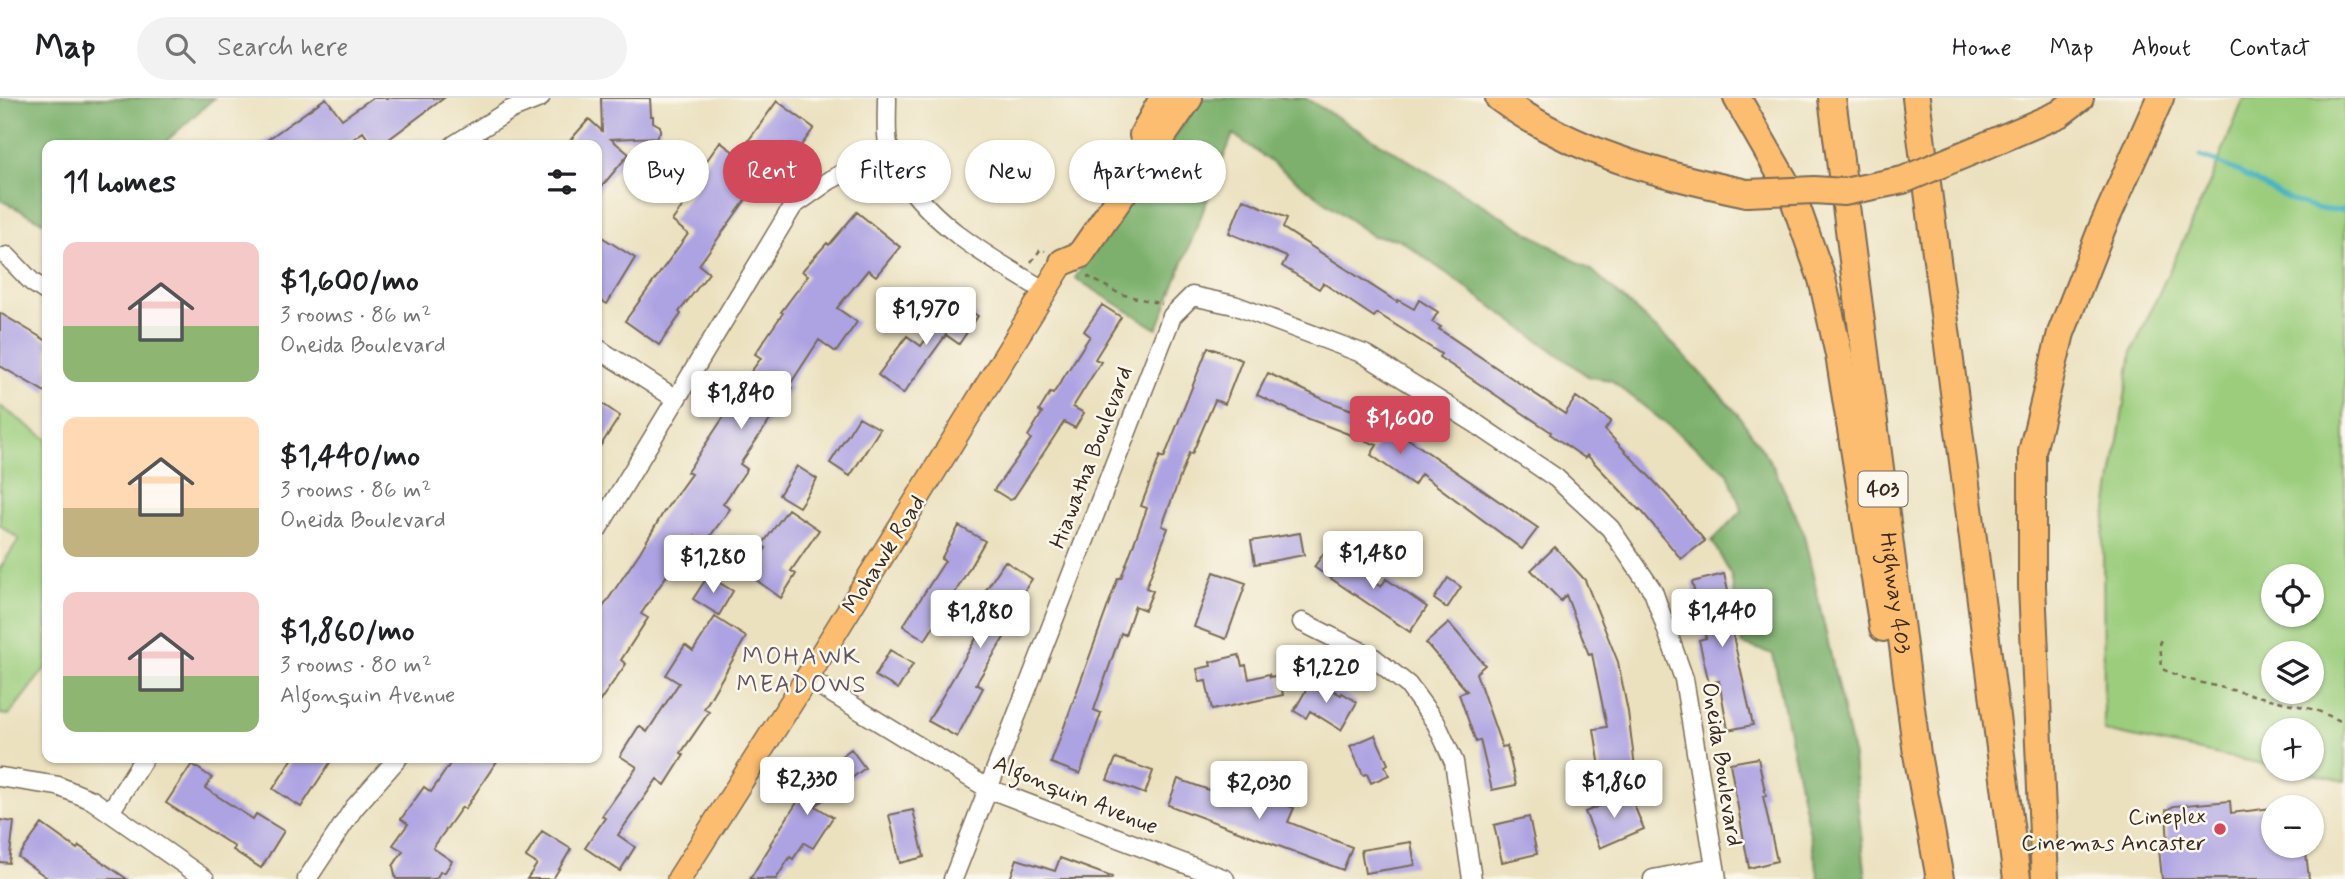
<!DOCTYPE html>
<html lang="en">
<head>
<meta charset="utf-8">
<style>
	body { margin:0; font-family:Mynerve,sans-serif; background:#f2f2f2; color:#202124; height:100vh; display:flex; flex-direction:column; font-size:26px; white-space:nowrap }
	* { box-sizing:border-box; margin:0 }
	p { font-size:23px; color:#757577 }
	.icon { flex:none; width:38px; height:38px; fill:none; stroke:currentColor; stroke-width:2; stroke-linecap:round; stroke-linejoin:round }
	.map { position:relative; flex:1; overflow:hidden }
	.side { position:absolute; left:42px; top:42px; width:560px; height:623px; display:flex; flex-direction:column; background:#fff; border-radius:14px; box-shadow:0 2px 5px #0004 }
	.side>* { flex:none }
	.top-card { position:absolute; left:623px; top:42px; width:665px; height:63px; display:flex; gap:14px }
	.fabs { position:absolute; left:2261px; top:466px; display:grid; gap:14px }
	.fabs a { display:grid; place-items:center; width:63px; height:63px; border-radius:50%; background:#fff; box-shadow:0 2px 5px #0004; font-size:35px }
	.price { position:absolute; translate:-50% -60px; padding:0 16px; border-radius:7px; background:#fff; color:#222; font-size:23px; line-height:46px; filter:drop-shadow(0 2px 4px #0008) }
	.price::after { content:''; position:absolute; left:50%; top:42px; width:21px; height:16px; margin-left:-10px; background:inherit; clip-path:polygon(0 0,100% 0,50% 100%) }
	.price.current { background:#d1495b; color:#fff }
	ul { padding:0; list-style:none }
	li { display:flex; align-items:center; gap:21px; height:175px; padding:0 21px }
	li span { display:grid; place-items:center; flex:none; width:196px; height:140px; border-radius:14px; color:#555 }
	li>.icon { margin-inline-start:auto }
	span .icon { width:84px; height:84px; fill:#fffc; stroke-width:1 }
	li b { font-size:30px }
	h2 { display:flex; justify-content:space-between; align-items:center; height:84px; padding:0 21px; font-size:30px }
	.pill { padding:0 24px; border-radius:32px; background:#fff; box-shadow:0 2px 5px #0004; font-size:24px; line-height:63px }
	.pill.current { background:#d1495b; color:#fff }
	header { display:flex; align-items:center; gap:42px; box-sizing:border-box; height:98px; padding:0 35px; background:#fff; border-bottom:2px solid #e0e0e0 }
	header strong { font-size:33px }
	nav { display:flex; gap:38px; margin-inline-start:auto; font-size:24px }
	.search { width:490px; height:63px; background:#f2f2f2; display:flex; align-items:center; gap:18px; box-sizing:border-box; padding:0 24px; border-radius:38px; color:#757577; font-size:26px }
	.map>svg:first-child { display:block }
</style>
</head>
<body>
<header>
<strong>Map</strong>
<div class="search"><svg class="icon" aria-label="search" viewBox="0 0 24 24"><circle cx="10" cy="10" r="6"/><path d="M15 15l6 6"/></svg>Search here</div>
<nav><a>Home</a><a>Map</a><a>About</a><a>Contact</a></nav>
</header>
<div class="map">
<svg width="2345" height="781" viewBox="0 0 2345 781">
	<rect width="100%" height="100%" fill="#fbf7ec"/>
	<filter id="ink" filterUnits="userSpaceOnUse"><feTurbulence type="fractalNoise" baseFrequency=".0143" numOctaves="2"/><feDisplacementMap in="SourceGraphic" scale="14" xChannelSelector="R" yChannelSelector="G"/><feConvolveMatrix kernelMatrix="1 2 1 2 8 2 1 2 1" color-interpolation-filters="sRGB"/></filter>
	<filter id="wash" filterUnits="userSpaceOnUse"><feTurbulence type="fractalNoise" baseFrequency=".00686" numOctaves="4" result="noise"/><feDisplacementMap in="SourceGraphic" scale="28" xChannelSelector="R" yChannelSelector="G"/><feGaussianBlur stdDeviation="1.57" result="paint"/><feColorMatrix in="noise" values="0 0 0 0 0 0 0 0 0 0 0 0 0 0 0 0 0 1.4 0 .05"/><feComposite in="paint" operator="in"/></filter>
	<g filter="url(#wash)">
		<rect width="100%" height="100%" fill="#ebe1bf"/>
		<path fill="#9bcd7d" stroke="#6b7c4e" stroke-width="2" fill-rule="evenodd" d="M2244,0h101v683l-62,-13h29v-38h-39v36l-169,-35 -1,-196 29,-183 79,-172zM2273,478h39v38h-39zM2273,555h39v38h-39z
			M0,308l47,33v227l-38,49 -9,-1v-146l19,-29 -19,-14z"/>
		<path fill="#7cb06c" stroke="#5c6d45" stroke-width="2" d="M0,0h214l-52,47h-115v79l-47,-24z
			M1202,0h103l289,174 82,75 61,66 35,51 31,67 49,219 14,129h-47l-46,-225 -31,-10 -11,-69 -19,-34 30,-30 -14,-38 -117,-93 -22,-3 -190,-138 -27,-3 -139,-102 -76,195 -82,-51z"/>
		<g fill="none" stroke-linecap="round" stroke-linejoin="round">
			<path stroke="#46b4c0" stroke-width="5" d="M2201,58c12,5 24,9 36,15 34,18 67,43 108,39"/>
		</g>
		<g id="blocks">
			<path fill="#ada3e2" d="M326,0l16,21 30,-21h72l-63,47h-9l-9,-13 -18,13h-85z
				M601,0h49l1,18h2v6l7,4v6l-3,5 -46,2 18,15 -32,38v-47h-31l23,-26 13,12z
				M777,3l37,27 -31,42 -11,-7 -73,102 10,8 -30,39 2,2 -22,31 -34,-24 63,-87 -16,-13 26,-37 -5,-4 27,-38 18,13z
				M1243,101l44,19 -4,10 114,74 1,-2 16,9 5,-9 19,12 -6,10 9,5 -2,2 126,85 11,-17 35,24 -6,9 63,66 37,45 -24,18 -41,-50 -1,1 -52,-55 -2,3 -35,-24 1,-2 -112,-75 2,-3 -64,-41 -3,4 -51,-34 -4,6 -37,-23 5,-9 -58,-24z
				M857,114l43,35 -24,29 -8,-6 -31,38 20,14 -21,30 -17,-12 -30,46 3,2 -52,76 7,5 -24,35 7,5 -25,34 -10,-7 -26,36 -28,42 7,4 -27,42 5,4 -29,41v-89l43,-64 23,-39 28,-39 -4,-2 50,-75 -3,-2 27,-37 -6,-4 28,-41 -2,-1 27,-36 -6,-5 25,-28 2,2z
				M597,136l38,24 -28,46 -10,-6z
				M954,202l24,16 -19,28 -13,-9 -43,59 -25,-19 29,-39 14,10z
				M1102,207l19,12 -26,42 6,3 -28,45 11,6 -9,15 -11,-6 -51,77 -3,1 -16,-10 37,-51 -3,-3 14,-23 -3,-2 11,-18 3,1 37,-58 -6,-5z
				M0,215l47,28v52l-47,-27z
				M1208,249l34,13 -17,44 -10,-4 -23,54 -3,-1 -27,73 6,2 -22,60 7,3 -8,19 -10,-4 -10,29 -4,-2 -27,77 7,3 -21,61 -29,-11 67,-185h3l26,-70 -6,-2 19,-50 4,2z
				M1268,275l57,27 57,21 156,107 -16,21 -101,-75 -7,11 -43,-30 6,-10 -73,-28 -47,-22z
				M597,302l23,16 -23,35z
				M859,319l21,12 -30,47 -20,-13z
				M797,368l20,13 -18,28 -20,-12z
				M788,411l31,21 -28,41 5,3 -15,24 -33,-24 18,-26 -4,-3z
				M959,428l26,15 -33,57 -27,42 -22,-14 42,-65 -4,-2z
				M1300,435l4,22 -49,9 -4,-23z
				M1555,449l30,33 33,82 10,50 8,63 -34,5 -8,-51 13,-2 -15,-73 -3,1 -23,-60 -5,6 -30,-31z
				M1327,451l54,38 5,-8 41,28 -17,25 -96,-65z
				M1005,463l27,18 -31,47 7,5 -32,53 7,4 -26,49 -29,-16 64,-110 -14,-9z
				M1214,474l32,11 -20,56 -32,-12z
				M1724,476l8,34 -5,1 26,116 -25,5 -9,-49 -10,2 -10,-43 7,-2 -14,-56z
				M708,478l25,15 -14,24 -26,-16z
				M1448,480l13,9 -14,21 -13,-9z
				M715,519l31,20 -42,72 5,3 -28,41 3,2 -19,30 -8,-6 -39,56 17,12 -15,24 -35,-23 20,-30 -3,-2 35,-49 -17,-11 19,-30 8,6 32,-49 -13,-8 19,-30 8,6z
				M1449,525l36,42 -9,8 26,74 5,-1 9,39 -24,5 -12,-50 -4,2 -17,-48 8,-3 -41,-48z
				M890,552l23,14 -15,25 -23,-13z
				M1239,557l3,11 4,-1 3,14 20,-5 1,3 9,-2 4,20 -71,15 -6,-29 -6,1 -3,-13 14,-3 -1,-4z
				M1310,585l15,8 2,-4 14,8 1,-2 15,9 -16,28 -31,-19 -4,7 -12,-7z
				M1375,637l13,29 -3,2 4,9 -18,8 -4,-9 -4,1 -13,-29z
				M851,651l14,19 -50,38 18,11 -20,31 -9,-5 -11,16 -3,-2 -14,22h-26l21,-34 -1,-1 43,-66z
				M293,660h40l-32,49 -28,-18z
				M454,660h45l-34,51 -3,-2 -29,41 19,13 -7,11h-5l-4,7h-40l-3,-13 10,-15 -10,-6 15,-21 -7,-5 23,-32 7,5z
				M1116,660l37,13 -8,23 -38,-14z
				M1758,660l8,38h-3l14,65 -28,7 -19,-105z
				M192,666l20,14 -7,10 48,31 3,-5 28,17 -23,37 -28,-18 2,-3 -69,-44z
				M1178,681l59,21 5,-13 52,21 -6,14 64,25 -9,23 -175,-65z
				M1629,695l15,36 -44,19 -15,-36z
				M2230,703l1,12 42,-5v37h32l4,34h-147l-3,-30 9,-3 -2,-36 8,-4z
				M913,712l11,47 -24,6 -11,-48z
				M1529,719l8,37 -35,8 -8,-37z
				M0,722l14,2 -5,41 -9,-1z
				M42,726l35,25 2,-3 48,33h-78l-31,-22z
				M542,733l29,18 -18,30h-26l10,-15 -11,-7z
				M1411,744l4,23 -50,8 -4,-23z
				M1060,760l52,19 -1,2h-101l7,-20 38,12z"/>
		</g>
	</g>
	<g filter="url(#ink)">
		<use href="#blocks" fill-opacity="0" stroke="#796a56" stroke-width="2"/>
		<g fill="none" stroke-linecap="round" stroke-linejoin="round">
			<defs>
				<path id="minor" d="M887,0c0,19 -2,41 4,60 2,6 8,12 11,18 33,52 92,84 143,115
					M454,47l56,-35 30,-12
					M7,158l25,26 15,10
					M597,250l79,51
					M597,432l196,-324 37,-26 29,-15 32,-7
					M1302,524l72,36 34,27 28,38 18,39 18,117
					M807,580l180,110 238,91
					M0,679l58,9 34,14 113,79
					M110,714l34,-54
					M307,781l47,-71 44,-50
					M953,781l219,-563 20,-20 42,9 130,49 111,69 81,55 54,50 43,63 31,88 33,200
					M1653,781l62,-12"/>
				<path id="major" d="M679,781l128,-201 256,-416"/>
				<g id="highway">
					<path d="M1499,0c73,54 161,77 248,95"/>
					<path d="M1737,0l55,96 30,85 17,76 44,273"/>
					<path id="s1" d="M1832,0l85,656 23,125"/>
					<path d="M1916,0l101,781"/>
					<path d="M1143,37l20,-37"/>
					<path d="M1987,47l72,-31 21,-16"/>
					<path d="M1063,164l17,-7 109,-157"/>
					<path d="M2045,781l-13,-293v-134l29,-119 41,-105 58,-130"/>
				</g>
			</defs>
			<use href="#minor" stroke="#796a56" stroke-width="21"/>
			<use href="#major" stroke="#796a56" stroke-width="26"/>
			<use href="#highway" stroke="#796a56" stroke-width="30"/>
			<path stroke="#796a56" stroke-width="2.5" stroke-dasharray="5 5" stroke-linecap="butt" d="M1031,164l10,-13 4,2
				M1087,178l33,18 42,10
				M2160,542l2,29 24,10 130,31 29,13"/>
			<use href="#minor" stroke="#fff" stroke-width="18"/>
			<use href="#major" stroke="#fcbd6f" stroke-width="23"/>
			<use href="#highway" stroke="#fcbd6f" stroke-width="26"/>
			<defs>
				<path id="highway-bridge" d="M1747,95l67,-3 30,2 59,-12 84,-35"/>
			</defs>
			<use href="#highway-bridge" stroke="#796a56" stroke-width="30" stroke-linecap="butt"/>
			<use href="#highway-bridge" stroke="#fcbd6f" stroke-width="26"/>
		</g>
	</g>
	<circle fill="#d1495b" stroke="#fbf7ec" stroke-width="2.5" cx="2220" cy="731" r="7"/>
	<g text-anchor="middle" stroke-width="5" stroke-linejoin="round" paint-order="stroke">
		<rect fill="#fbf7ec" stroke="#75685c" stroke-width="2" x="1858.5" y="373.5" width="49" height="35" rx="5"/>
		<g font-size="21" font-weight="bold" fill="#3b2a1e">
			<text x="1883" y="398">403</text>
		</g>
		<g font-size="23" fill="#3b2a1e" stroke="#fbf7ec">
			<text transform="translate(1090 359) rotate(-69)" y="8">Hiawatha Boulevard</text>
			<text transform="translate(883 456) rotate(-58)" y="8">Mohawk Road</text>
			<text dy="8" stroke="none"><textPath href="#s1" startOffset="499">Highway 403</textPath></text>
			<text transform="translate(1723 666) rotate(81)" y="8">Oneida Boulevard</text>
			<text transform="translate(1076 696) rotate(22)" y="8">Algonquin Avenue</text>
		</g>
		<g font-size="23" fill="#3b2a1e" stroke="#fbf7ec" text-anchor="end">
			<text x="2206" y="726">Cineplex<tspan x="2206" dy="26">Cinemas Ancaster</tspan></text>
		</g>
		<g font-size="24" letter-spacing="2" fill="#635463" stroke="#fbf7ec">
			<text x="802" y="566">MOHAWK<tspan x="802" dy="28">MEADOWS</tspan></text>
		</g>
	</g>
</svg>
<div class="fabs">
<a><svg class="icon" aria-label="locate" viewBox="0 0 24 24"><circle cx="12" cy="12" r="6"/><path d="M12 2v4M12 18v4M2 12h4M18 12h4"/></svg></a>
<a><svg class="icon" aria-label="layers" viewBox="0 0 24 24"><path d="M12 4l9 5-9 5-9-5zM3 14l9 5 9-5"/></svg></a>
<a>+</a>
<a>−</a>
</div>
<b class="price" style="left:926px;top:249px">$1,970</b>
<b class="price" style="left:741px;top:333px">$1,840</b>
<b class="price current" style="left:1400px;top:358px">$1,600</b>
<b class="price" style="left:1373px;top:493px">$1,480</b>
<b class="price" style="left:713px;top:497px">$1,280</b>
<b class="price" style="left:1722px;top:551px">$1,440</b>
<b class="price" style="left:980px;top:552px">$1,880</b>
<b class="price" style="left:1326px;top:607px">$1,220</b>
<b class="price" style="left:807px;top:719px">$2,330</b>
<b class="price" style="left:1614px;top:722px">$1,860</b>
<b class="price" style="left:1259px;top:723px">$2,030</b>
<div class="top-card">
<a class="pill">Buy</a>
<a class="pill current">Rent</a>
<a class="pill">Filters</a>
<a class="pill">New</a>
<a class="pill">Apartment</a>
</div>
<section class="side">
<h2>11 homes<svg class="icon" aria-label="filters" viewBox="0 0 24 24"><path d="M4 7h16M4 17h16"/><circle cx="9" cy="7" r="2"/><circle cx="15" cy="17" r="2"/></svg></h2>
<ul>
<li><span style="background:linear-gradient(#f6c9c9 60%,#8fb573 0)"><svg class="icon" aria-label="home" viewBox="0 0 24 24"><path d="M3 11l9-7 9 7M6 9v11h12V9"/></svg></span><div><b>$1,600/mo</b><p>3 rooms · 86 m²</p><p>Oneida Boulevard</p></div></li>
<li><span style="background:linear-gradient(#ffd9b3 65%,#c2b280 0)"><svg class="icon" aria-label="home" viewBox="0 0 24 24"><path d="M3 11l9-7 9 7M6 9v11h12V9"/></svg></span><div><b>$1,440/mo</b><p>3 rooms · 86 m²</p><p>Oneida Boulevard</p></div></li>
<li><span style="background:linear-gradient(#f6c9c9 60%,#8fb573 0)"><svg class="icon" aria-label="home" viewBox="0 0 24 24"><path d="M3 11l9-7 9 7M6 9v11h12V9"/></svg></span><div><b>$1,860/mo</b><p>3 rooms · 80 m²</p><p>Algonquin Avenue</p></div></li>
</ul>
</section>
</div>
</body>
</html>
